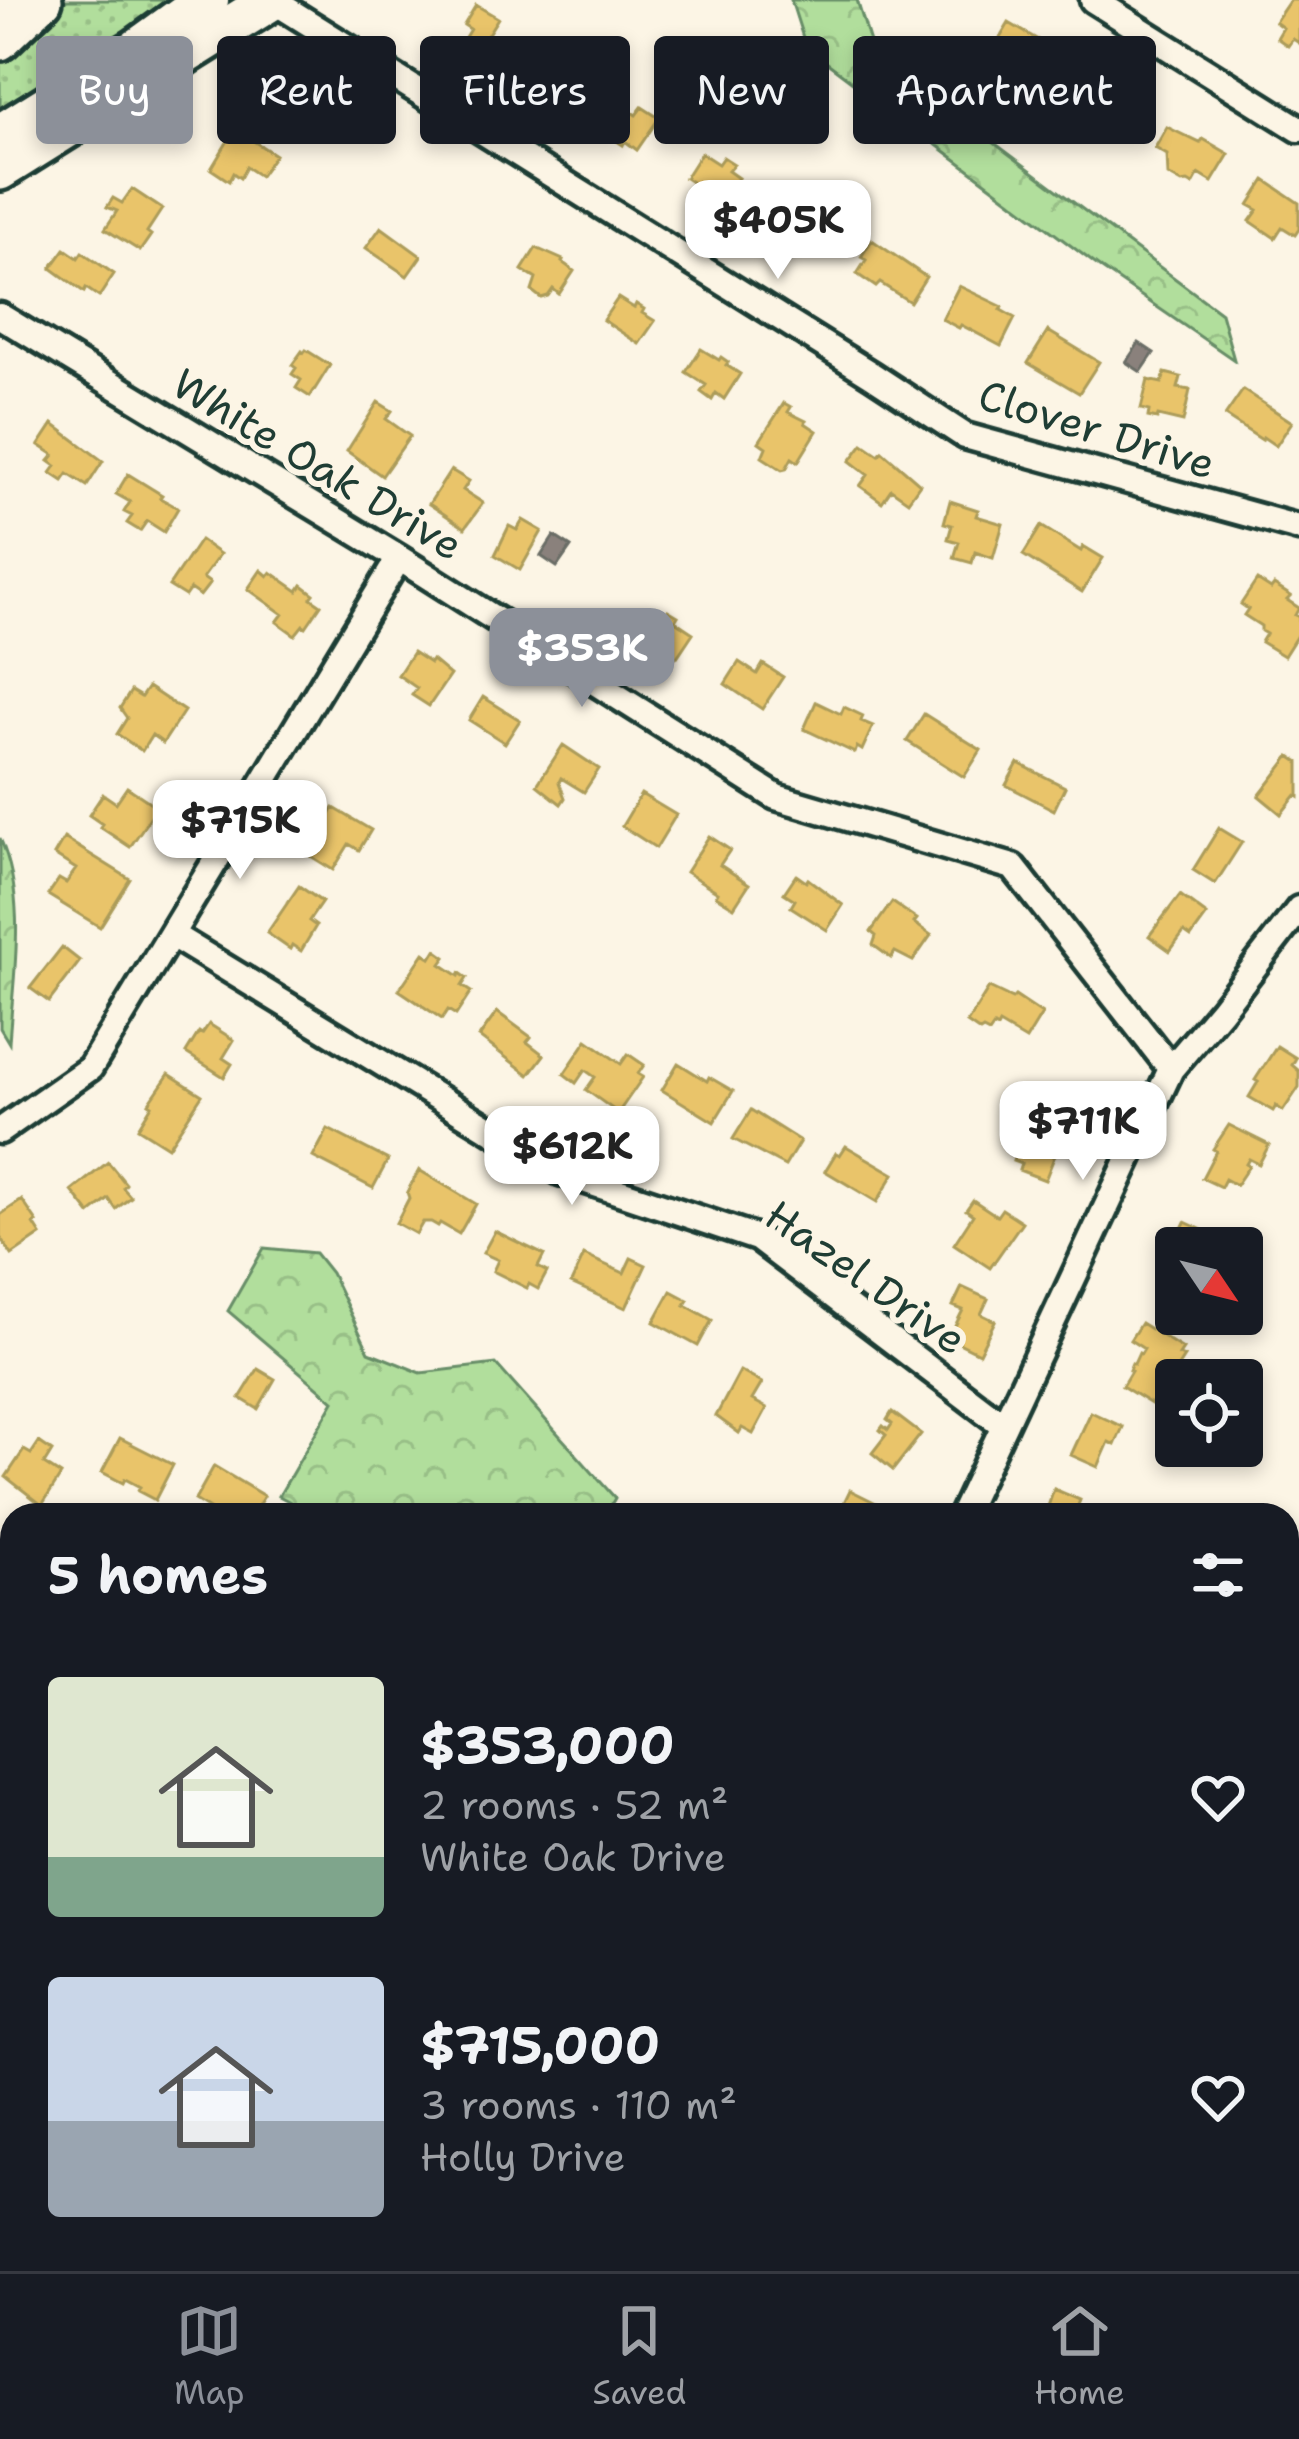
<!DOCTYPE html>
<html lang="en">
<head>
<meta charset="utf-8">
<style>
	body { margin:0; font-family:"Shantell Sans",sans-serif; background:#242831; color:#f1f3f6; height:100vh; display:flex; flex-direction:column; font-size:45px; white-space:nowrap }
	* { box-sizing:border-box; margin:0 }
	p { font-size:39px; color:#9ea1a6 }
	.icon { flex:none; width:66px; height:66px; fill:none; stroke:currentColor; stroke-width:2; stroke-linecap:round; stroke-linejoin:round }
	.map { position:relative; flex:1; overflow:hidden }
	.drawer { position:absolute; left:0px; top:1503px; width:1299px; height:768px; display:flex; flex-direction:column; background:#171b24; border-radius:36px 36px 0 0; box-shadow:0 6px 18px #0003 }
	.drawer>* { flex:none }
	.top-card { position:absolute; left:36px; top:36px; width:1227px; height:108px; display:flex; gap:24px }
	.needle { width:78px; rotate:125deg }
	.tools { position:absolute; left:1155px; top:1227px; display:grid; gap:24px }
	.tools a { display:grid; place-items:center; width:108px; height:108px; border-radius:12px; background:#171b24; box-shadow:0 6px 18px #0003; font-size:60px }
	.price { position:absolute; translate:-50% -102px; padding:0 27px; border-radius:24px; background:#fff; color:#222; font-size:39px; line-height:78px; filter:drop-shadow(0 3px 6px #0008) }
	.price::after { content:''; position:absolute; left:50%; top:72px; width:36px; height:27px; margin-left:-18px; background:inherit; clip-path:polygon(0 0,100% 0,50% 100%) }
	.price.selected { background:#8c9099; color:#fff }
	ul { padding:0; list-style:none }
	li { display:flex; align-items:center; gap:36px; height:300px; padding:0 48px }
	li span { display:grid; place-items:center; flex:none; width:336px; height:240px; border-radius:12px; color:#555 }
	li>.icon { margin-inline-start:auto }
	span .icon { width:144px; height:144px; fill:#fffc; stroke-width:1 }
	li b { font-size:51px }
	h2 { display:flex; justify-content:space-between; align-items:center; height:144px; padding:0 48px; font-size:51px }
	.pill { padding:0 42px; border-radius:12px; background:#171b24; box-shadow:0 6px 18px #0003; font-size:42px; line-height:108px }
	.pill.selected { background:#8c9099; color:#fff }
	.tab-bar { display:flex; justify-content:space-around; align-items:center; height:168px; border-top:3px solid #363941; background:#171b24; font-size:33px; color:#9ea1a6 }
	.tab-bar a { display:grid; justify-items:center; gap:6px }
	.tab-bar .selected { color:#8c9099 }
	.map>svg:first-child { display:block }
</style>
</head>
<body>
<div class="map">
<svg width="1299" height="2271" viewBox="0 0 1299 2271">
	<defs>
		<pattern id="grass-dots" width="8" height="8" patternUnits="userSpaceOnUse" patternTransform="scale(3)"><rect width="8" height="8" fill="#b1de9c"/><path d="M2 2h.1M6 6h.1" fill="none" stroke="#98bf87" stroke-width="1.8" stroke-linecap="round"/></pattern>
		<pattern id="forest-crowns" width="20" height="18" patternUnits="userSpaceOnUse" patternTransform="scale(3)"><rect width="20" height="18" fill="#b1de9c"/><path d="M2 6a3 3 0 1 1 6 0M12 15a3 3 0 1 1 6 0" fill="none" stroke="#98bf87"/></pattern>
	</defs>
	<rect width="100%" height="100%" fill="#fcf5e5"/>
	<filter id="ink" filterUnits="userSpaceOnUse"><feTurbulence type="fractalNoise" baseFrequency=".00833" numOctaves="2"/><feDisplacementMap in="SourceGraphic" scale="24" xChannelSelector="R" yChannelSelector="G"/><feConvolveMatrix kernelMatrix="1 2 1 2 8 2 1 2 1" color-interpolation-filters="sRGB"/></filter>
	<g filter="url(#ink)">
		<path fill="url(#grass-dots)" stroke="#688e68" stroke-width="3" d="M67,0h116l-183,118v-61z"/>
		<path fill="url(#forest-crowns)" stroke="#688e68" stroke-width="3" d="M791,0h66l16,52 348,261 13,47 -132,-91 -296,-222z
			M0,838c28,63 13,138 9,205l-9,-15z
			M264,1248l51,5 16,20 38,79 52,21 75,-9 119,134 -10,17h-290l-36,-19 55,-95 -106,-90z
			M1299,1927v148l-12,-5v-111z"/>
		<path fill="#e9c46a" stroke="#ac9c5a" stroke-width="3" d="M1290,0h9v43l-6,-4 -5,7 -11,-8 6,-10 -8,-6z
			M476,5l22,13 -24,38 -15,-9 11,-18 -6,-4z
			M1009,23l55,32 -26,45 -17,-10 7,-13 -12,-7 3,-6 -8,-5 3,-6 -17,-10z
			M1107,83l15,10 2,-3 20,14 -3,4 10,7 -15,23 -45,-31z
			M618,103l18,12 6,-8 17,11 -22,32 -12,-9 -2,4 -6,-4 2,-3 -17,-11z
			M1167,127l33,16 3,-4 26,15 -17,28 -13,-8 -6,11 -5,-3 -6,1 -14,-8 -1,-20 -12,-7z
			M235,129l40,26 -15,21 -14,-9 -6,11 -7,-5 -4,8 -18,-12z
			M701,153l17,11 5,-7 11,7 -6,7 10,7 -16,24 -37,-24z
			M1265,180l34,23v26l-4,6 -13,-8 -7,11 -25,-17 8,-11 -9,-5z
			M132,189l30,20 -15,23 4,3 -11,16 -35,-22 12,-18 -10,-4 6,-9 9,5z
			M785,202l15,10 6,-9 11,8 -6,7 15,10 -16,24 -22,-14 -2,3 -19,-13z
			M381,227l40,29 -14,20 -41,-28z
			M872,240l54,37 -16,25 -30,-19 -4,4 -19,-13 9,-14 -5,-3z
			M536,248l27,12 -1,2 12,9 -15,23 -6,-5 -5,7 -7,2 -9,-7 4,-12 -14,-9z
			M65,249l13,9 4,-6 32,22 -15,23 -13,-9 -2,4 -33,-24z
			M959,286l44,21 -2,3 14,8 -14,28 -40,-21 -2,3 -17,-9z
			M618,298l16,10 2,-4 8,5 -2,4 13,8 -16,23 -36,-24z
			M1048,331l51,31 -20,31 -51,-30z
			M701,349l18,11 2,-3 7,5 -2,3 14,9 -16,25 -8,-6 -4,7 -11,-8 5,-7 -20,-13z
			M306,350l24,15 -20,32 -14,-9 5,-8 -9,-6 4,-6 -4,-3 10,-14 2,2z
			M1165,373l16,4 -3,11 12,2 -7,32 -25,-6 -1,3 -9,-2 1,-6 -8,-2 7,-29 14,3z
			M1243,390l49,32 -16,24 -13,-9 -1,3 -37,-24z
			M378,402l14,9 -6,8 24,17 -28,40 -35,-25z
			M784,403l7,4 -3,5 18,9 -1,2 12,8 -19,31 -6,-4 -6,11 -4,1 -20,-13 4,-10 -7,-5z
			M53,424l50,37 -16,25 -19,-12 -5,7 -12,-8 5,-7 -7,-5 5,-6 -15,-10z
			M863,444l16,11 3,-4 38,33 -12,17 -17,-12 -9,13 -22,-16 8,-11 -18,-14z
			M451,470l18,11 -6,9 20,13 -18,25 -36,-24z
			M128,474l34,21 -2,3 18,10 -14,24 -17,-11 -7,10 -13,-8 5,-7 -8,-4 6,-10 -14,-8z
			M950,501l28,9 -2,6 27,8 -10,34 -18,-6 -3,11 -18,-5 5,-16 -11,-3 4,-14 -8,-2z
			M523,520l19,11 -22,39 -25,-15 14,-29 8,4z
			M1041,526l40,25 2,-5 20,12 -21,34 -59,-37z
			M200,540l20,14 -17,24 7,5 -10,13 -10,-7 -5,7 -16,-10z
			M261,570l7,6 3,-4 27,19 4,-6 12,9 -3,4 10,7 -15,22 -3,-2 -8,10 -18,-13 6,-8 -35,-25z
			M1257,580l14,9 3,-4 17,11 -4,4 12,8 -4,7 4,2v15l-15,24 -23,-14 5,-8 -5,-3v-5l-17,-11 4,-6 -7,-5z
			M656,610l9,6 3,-6 10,6 -3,5 18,12 -16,24 -36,-23z
			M413,652l17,11 2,-3 18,15 -21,31 -17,-11 5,-7 -19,-13z
			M739,662l18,12 6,-10 20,13 -21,32 -37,-25z
			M148,687l36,24 -21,32 -11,-8 -10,16 -25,-17 10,-16 -7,-10 11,-17 10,6z
			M483,697l37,23 -15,23 -36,-23z
			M816,702l25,12 3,-7 19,9 -2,5 12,5 -11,24 -5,-3 -2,6 -51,-24z
			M924,714l57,36 -17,27 -57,-36z
			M563,745l36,24 -15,23 -23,-14 -2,4 6,16 -4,6 -24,-19z
			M1290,756l9,6v35l-3,-2 -15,19 -22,-18z
			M1018,763l47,24 -11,23 -48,-25z
			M127,787l30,20 -27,40 -30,-20 2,-3 -13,-9 14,-21 13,9z
			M641,794l35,21 -20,33 -34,-22z
			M334,808l37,22 -12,20 -10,-6 -16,26 -27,-17z
			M1219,828l23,14 -27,42 -22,-14z
			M709,836l21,14 -10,15 29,19 -15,23 -18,-11 2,-4 -32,-20z
			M64,838l66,41 -30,48 -52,-32 11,-16 7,4 10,-14 -22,-14z
			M796,875l10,7 2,-3 35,26 -16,25 -36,-23 4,-7 -11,-7z
			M299,886l23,16 -13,19 7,5 -15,25 -9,-6 -2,4 -23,-16z
			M1180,895l27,20 -16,22 -7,-5 -14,19 -21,-15z
			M892,902l25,17 -3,4 17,12 -18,26 -18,-9 -4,6 -18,-13 3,-9 -5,-4z
			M62,947l18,14 -31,41 -19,-14z
			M436,950l10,7 -5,7 18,12 1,-3 7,5 -5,8 9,6 -15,23 -8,-5 -6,9 -43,-29 25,-37 7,5z
			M989,988l23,11 3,-3 27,18 -16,26 -27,-16 -2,4 -3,-2 -5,7 -6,-3 -3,2 -13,-9z
			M497,1012l34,25 -4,5 17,13 -15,20 -50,-38z
			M209,1024l25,16 -11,18 9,6 -8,13 -38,-24 13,-21 3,2z
			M587,1040l34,24 7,-10 16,11 -6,9 5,3 -25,36 -32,-23 9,-13 -10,-7 -9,13 -12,-9z
			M1277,1046l19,12 -4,7 7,6v16l-16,24 -7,-5 -3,5 -24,-14 9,-15 -3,-2z
			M678,1063l29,18 2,-4 24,14 -19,31 -52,-32z
			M169,1074l33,21 -34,52 -30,-19 14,-23 -3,-2z
			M1053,1098l21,9 -29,73 -26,-10 2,-6 -8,-3 7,-19 6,3 14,-36 8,3z
			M751,1110l49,31 -15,25 -52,-27z
			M1229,1125l40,20 -10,19 -10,-5 -3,5 3,2 -13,19 -11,-6 -4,8 -19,-9 14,-27 -3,-2z
			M328,1129l60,31 -15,28 -60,-31z
			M846,1146l48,28 -17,28 -52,-31 11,-18 4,2z
			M108,1162l18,22 -3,4 8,9 -15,12 -7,-10 -19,15 -18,-23z
			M419,1170l57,34 -17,30 -19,-11 -2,3 -7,-4h-8l-7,12 -20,-11 13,-25 -2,-6z
			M22,1200l15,22 -3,2 7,11 -29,20 -12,-18v-22z
			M973,1200l24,16 5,-7 20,13 -32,46 -36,-24 19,-29 -7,-5z
			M1185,1222l22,10 -5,16h-26v33l-15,-8z
			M495,1231l49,24 -6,12 9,5 -9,17 -9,-5 -2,4 -34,-17 5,-11 -15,-7z
			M584,1255l40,18 7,-15 15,7 -20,43 -55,-25z
			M962,1287l26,12 -7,15 14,7 -16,32 -30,-15 14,-28 -10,-4z
			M671,1291l17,9 -3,5 27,15 -14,26 -44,-24z
			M1141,1323l42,26 -4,6 5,2 -9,14 -7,-4 -11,17 5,2 -11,18 -29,-18 9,-15 -2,-1 3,-7 2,1 5,-11 2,1 3,-5 -14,-9z
			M258,1369l17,10 -17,30 -18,-11z
			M740,1371l22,12 -10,17 15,8 -14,26 -11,-6 -3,5 -23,-17z
			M892,1412l29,22 -28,36 -21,-17 14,-18 -6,-5 3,-4 5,4 4,-6 -5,-4z
			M1091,1412l32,15 -8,18 -6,-3 -11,25 -27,-12z
			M120,1438l53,27 -18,35 -17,-9 2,-4 -15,-8 -2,4 -21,-11z
			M39,1442l13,9 -8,13 17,11 -19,30 -36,-28 18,-27 7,4z
			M214,1466l50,30 -12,19h-33l-24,-15z
			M1054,1489l26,11 -6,15h-29z
			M850,1490l32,16 -4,9h-40z
			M1287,1546l12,5v44l-4,9 -8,-3z
			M0,1933l11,7 -8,13 9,6v7l-11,17z
			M817,2259h42l-2,7 -8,-2 -2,7 -32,-3z
			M1022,2259h49l-8,12h-29l3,-6z"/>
		<path fill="#8a817c" stroke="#6a6d66" stroke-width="3" d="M1139,343l15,10 -13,19 -15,-10z
			M554,536l17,11 -14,20 -16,-11z"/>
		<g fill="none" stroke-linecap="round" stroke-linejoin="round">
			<path stroke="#619ca2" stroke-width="6" d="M1287,2030l12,-8"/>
			<defs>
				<path id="minor" d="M272,0l600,375 93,61 334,92
					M1093,0l206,129
					M0,316l399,242 377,239 237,70 158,202
					M172,935l388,237 197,66 246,187
					M0,1131l90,-63 309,-510
					M962,1515l209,-446 50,-59 78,-101
					M0,1556l12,9
					M1287,1876l12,-33
					M1287,2097l12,5
					M730,2271l2,-12
					M1138,2271l5,-12"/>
				<path id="tertiary" d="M0,2061l12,6
					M375,2259l16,12"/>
				<path id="primary" d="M0,40l42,-40
					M0,170l272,-170"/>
				<path id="motorway" d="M0,9l10,-9
					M0,136l138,-86 69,-50"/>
			</defs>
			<use href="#minor" stroke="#1f3d34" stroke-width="33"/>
			<use href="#tertiary" stroke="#1f3d34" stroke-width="39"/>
			<use href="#primary" stroke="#1f3d34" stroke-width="48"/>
			<use href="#motorway" stroke="#1f3d34" stroke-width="51"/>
			<use href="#minor" stroke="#fcf5e5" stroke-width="24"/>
			<use href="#tertiary" stroke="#fcf5e5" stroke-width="30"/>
			<use href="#primary" stroke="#fcf5e5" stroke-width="39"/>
			<use href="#motorway" stroke="#fcf5e5" stroke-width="42"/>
		</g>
	</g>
	<g text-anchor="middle" stroke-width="12" stroke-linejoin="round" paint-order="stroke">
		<g font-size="42" fill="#1f3d34" stroke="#fcf5e5">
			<text transform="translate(1097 429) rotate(17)" y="15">Clover Drive</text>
			<text transform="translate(318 464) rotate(31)" y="15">White Oak Drive</text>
			<text transform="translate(866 1277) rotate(35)" y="15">Hazel Drive</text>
		</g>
	</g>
</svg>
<div class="tools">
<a><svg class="needle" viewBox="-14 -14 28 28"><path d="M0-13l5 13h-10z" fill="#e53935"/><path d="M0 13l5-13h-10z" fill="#9ea1a6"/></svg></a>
<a><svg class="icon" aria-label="locate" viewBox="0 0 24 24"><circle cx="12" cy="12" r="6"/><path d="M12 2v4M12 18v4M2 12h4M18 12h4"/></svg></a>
</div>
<b class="price" style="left:778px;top:282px">$405K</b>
<b class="price selected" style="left:582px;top:710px">$353K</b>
<b class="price" style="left:240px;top:882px">$715K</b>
<b class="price" style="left:1083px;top:1183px">$711K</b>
<b class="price" style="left:572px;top:1208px">$612K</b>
<div class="top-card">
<a class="pill selected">Buy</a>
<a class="pill">Rent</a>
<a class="pill">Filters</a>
<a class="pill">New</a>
<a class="pill">Apartment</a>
</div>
<section class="drawer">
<h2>5 homes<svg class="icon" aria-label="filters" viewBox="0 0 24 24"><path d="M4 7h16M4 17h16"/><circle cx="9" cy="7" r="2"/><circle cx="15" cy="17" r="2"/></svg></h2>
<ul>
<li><span style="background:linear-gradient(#dfe7d0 75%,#7fa58c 0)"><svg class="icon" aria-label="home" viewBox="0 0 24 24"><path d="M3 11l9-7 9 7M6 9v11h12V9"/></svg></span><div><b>$353,000</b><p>2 rooms · 52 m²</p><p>White Oak Drive</p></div><svg class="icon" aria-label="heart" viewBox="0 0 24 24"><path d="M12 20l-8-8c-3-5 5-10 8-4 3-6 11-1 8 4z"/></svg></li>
<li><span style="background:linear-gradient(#c9d6e8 60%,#9aa5b1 0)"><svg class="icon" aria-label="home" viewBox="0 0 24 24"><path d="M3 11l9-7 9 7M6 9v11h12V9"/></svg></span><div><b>$715,000</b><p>3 rooms · 110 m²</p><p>Holly Drive</p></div><svg class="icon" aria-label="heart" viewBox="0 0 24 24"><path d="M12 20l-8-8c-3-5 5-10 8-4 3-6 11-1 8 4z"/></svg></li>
</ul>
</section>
</div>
<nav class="tab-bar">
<a class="selected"><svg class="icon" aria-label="map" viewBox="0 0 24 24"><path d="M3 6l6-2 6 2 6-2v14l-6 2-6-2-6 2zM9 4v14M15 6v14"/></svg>Map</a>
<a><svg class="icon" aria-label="saved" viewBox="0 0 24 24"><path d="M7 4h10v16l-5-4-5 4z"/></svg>Saved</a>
<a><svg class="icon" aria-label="home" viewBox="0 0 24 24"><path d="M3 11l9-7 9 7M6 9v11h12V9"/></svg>Home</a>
</nav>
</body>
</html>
